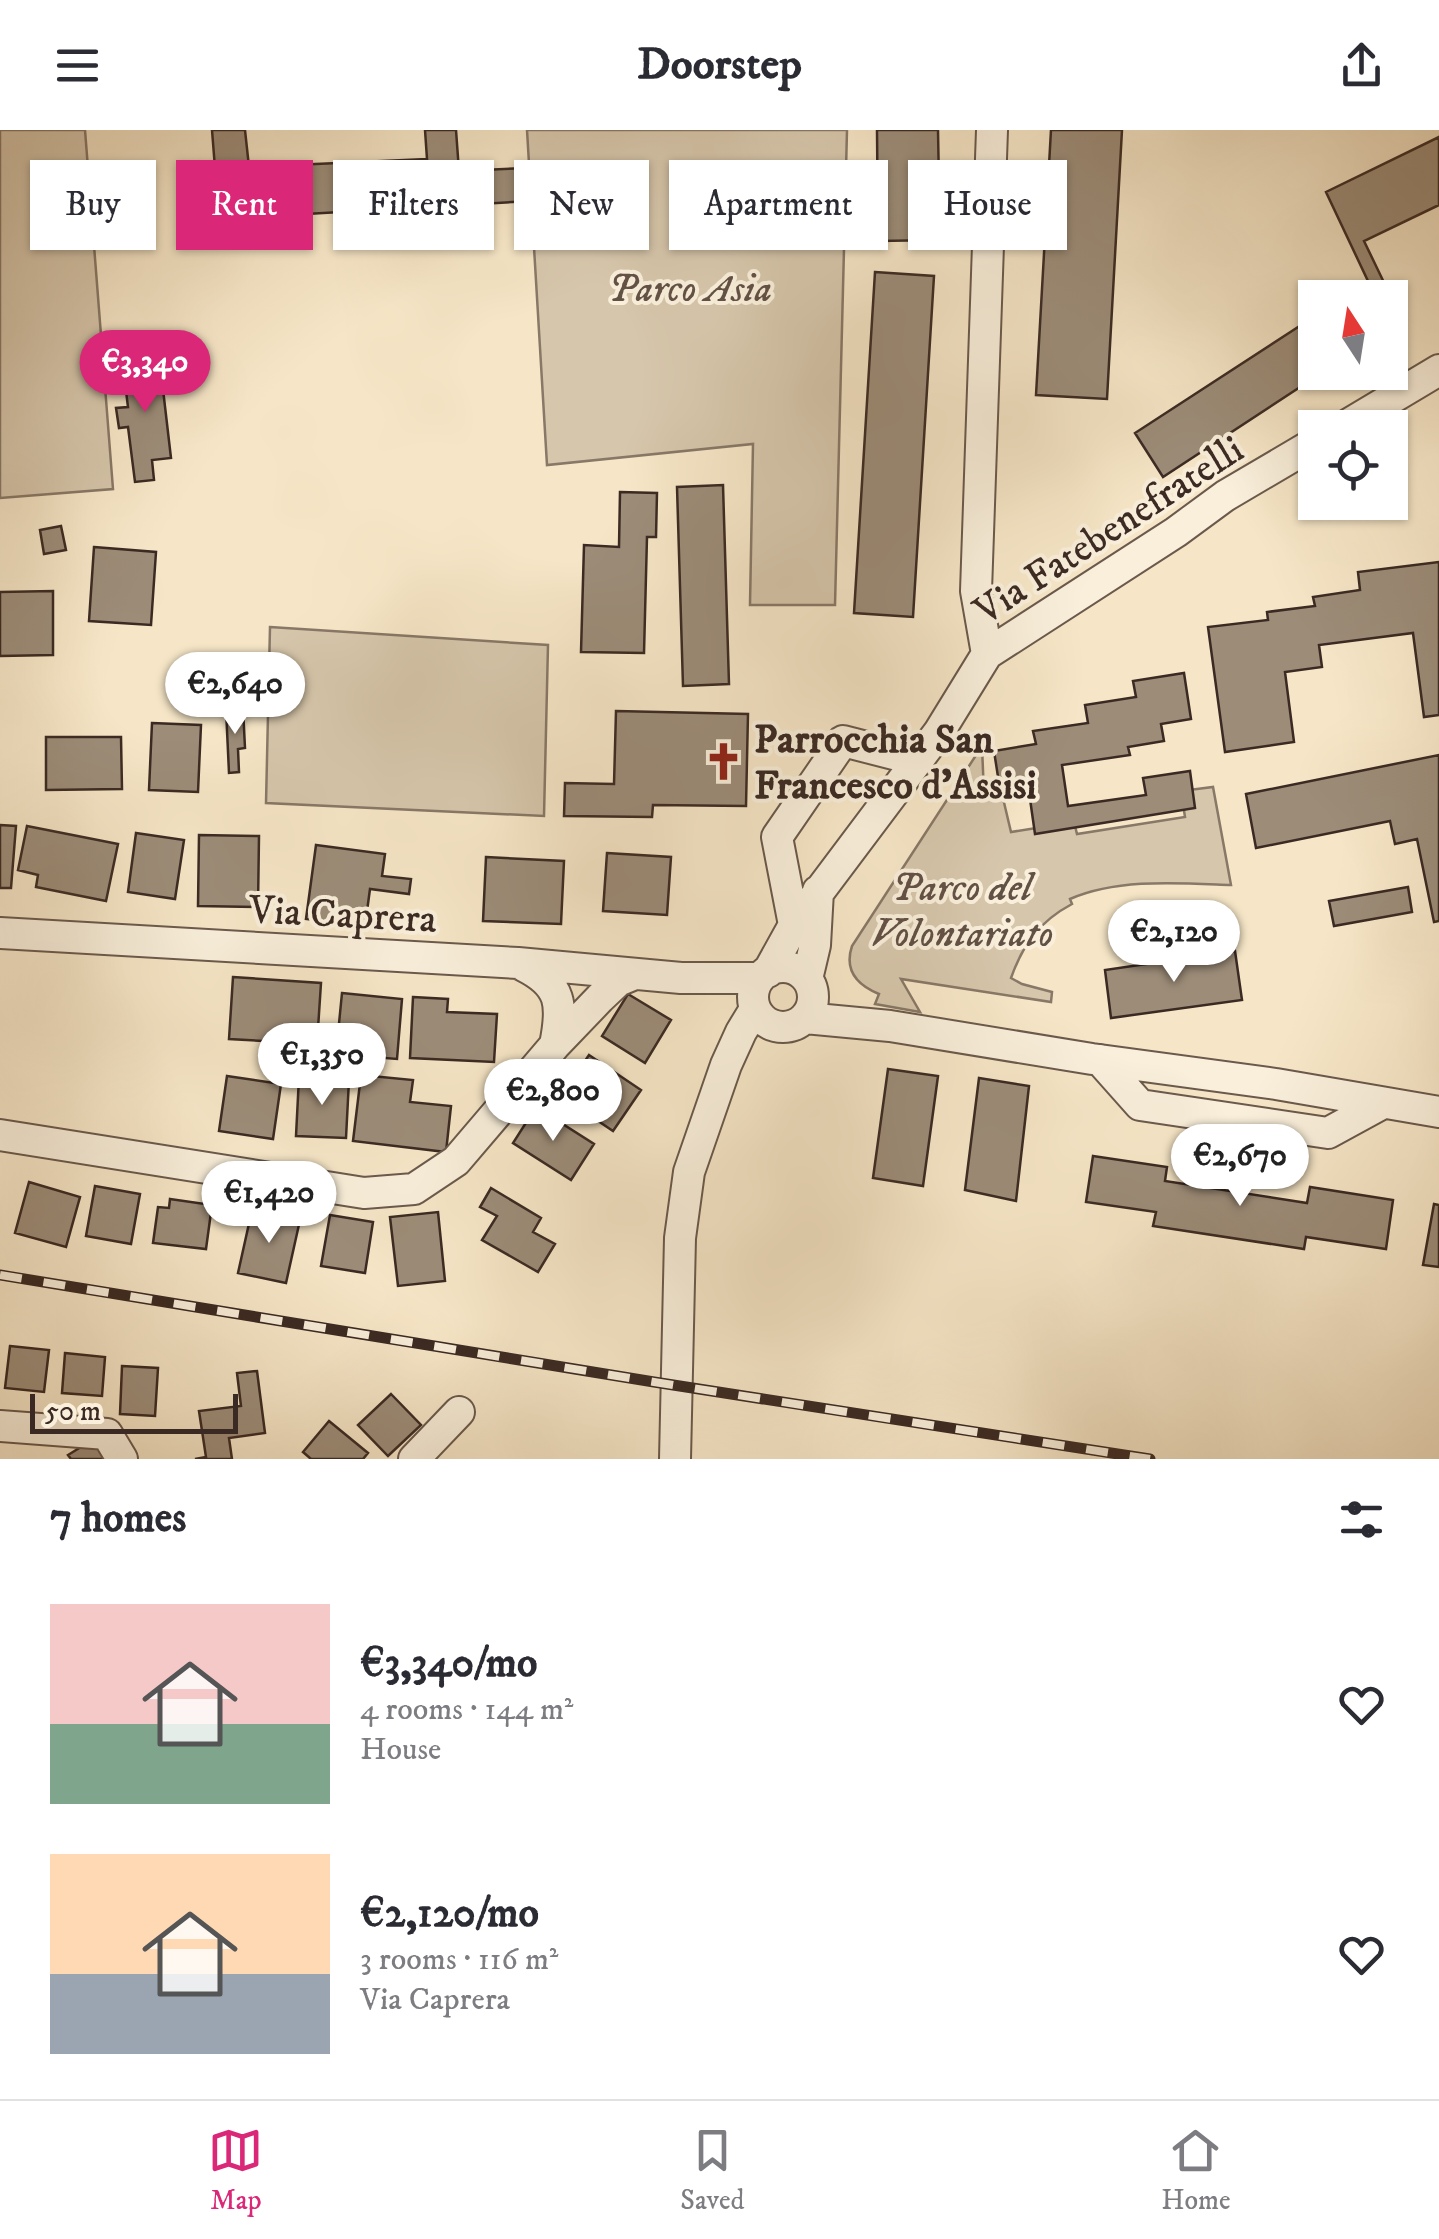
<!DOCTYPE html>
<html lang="en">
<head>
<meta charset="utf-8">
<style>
	body { margin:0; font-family:"IM FELL DW Pica",serif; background:#f7f7f7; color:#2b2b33; height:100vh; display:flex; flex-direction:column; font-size:38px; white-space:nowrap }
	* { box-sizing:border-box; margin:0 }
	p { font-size:32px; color:#7c7c81 }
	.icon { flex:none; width:55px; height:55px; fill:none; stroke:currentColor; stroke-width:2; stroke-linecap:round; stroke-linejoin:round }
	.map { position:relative; height:1329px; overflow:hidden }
	.side { display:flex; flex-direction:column; background:#fff; flex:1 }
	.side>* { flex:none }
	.banner { position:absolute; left:30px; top:30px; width:1380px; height:90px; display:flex; gap:20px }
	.needle { width:65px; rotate:348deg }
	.fabs { position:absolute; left:1298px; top:150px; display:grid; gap:20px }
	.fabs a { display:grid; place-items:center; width:110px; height:110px; border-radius:0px; background:#fff; box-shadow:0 2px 8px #0004; font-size:50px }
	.scale { position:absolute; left:30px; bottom:25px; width:208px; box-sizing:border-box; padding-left:10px; border:5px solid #3b2a23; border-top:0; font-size:28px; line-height:35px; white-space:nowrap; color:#3b2a23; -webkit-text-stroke:8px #f9efdb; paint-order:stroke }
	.price { position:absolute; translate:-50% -85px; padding:0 22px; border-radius:35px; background:#fff; color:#222; font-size:32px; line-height:65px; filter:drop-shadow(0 2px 5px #0008) }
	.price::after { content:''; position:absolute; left:50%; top:60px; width:30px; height:22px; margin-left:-15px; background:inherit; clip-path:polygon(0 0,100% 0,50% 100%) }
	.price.on { background:#db2777; color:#fff }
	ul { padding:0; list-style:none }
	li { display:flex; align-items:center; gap:30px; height:250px; padding:0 50px }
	li span { display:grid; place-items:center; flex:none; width:280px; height:200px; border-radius:0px; color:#555 }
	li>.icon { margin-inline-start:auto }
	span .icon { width:120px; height:120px; fill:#fffc; stroke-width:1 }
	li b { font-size:42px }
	h2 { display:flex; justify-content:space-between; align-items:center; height:120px; padding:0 50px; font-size:42px }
	.pill { padding:0 35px; border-radius:0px; background:#fff; box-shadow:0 2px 8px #0004; font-size:35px; line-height:90px }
	.pill.on { background:#db2777; color:#fff }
	header { display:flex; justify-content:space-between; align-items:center; height:130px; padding:0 50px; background:#fff; font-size:45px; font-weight:700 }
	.tab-bar { display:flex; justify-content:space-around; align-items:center; height:140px; border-top:2px solid #e1e1e2; background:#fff; font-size:28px; color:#7c7c81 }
	.tab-bar a { display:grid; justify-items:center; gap:5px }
	.tab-bar .on { color:#db2777 }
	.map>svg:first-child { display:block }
</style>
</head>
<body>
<header><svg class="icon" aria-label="menu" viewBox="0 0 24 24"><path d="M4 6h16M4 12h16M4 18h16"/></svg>Doorstep<svg class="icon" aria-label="share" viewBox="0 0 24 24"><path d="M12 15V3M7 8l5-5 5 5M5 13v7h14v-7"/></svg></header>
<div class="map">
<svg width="1439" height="1329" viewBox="0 0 1439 1329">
	<rect width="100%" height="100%" fill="#f6e6c7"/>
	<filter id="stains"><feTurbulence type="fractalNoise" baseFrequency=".002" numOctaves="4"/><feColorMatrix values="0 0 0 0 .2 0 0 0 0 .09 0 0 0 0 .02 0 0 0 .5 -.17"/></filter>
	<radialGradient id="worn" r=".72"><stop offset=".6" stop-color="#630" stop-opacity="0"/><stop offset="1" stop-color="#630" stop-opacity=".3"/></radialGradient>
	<path fill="#d6c6ab" stroke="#887867" stroke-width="2.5" d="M0,0h85l28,359 -113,9z
		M527,0h320l-12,475h-85l3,-161 -206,21z
		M270,497l278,18 -4,171 -278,-13z
		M982,616l2,49 18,-1 9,38 63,-10 3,12 108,-17 -4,-26 32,-4 18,98c-52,-2 -113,-7 -161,14l2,5c-32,17 -49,40 -61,74l11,6 30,8 -1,10 -150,-23 19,33 -45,-8 4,-10c-22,-9 -35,-24 -27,-48z"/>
	<path fill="#9c8c78" stroke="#3b2a23" stroke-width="2.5" d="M212,0h33l4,37 178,-8 -2,-29h31l3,41 67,-3 4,33 -311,18z
		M877,0h61l2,110 -62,1z
		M1051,0h71l-15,269 -71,-4z
		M1439,7v68l-75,36 26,54 -14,3 -50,-106z
		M875,142l59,4 -21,341 -59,-4z
		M1315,186v56h8l-160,105 -28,-44z
		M159,225l12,103 -19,2 2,20 -19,2 -7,-55 -9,1 -3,-20 12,-1 -6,-48z
		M723,355l6,199 -46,2 -6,-199z
		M620,362l37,1 -1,44h-9l-3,116 -63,-1 3,-107 35,2z
		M61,396l5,24 -22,4 -4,-24z
		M94,417l62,5 -5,73 -62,-4z
		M1439,432v153l-15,2 -11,-84 -94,12 3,22 -37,5 9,70 -69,10 -17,-125 60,-7 -1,-8 48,-6 -2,-9 47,-7 -2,-18z
		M53,461v64l-53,1v-64z
		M1184,543l7,46 -30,5 3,17 -36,6 2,8 -68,10 6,41 78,-11 -3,-17 47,-7 5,37 -160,26 -6,-42 -28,4 -7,-45 42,-7 -3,-13 55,-8 -3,-18 51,-8 -3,-16z
		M243,578l2,40 -7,1 1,23 -10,1 -3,-64z
		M616,581l132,3 -2,92 -93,-1 -1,12 -88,-1 1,-33 49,1z
		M152,593l49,2 -3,67 -49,-2z
		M46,607h75l1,52 -76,1z
		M1439,625v166l-5,1 -17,-83 -22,5 -5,-23 -134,27 -10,-54z
		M0,695l16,1 -5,62h-11z
		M27,696l91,18 -12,57 -70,-14 2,-12 -20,-5z
		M136,703l48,7 -9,59 -47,-7z
		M199,705l60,1 -1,71 -60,-1z
		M316,715l69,9 -3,22 29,3 -2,15 -39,-5 -5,37 -59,-7z
		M607,723l64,4 -4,58 -64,-4z
		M486,727l78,4 -3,63 -78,-3z
		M1408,757l4,25 -78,14 -5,-25z
		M1235,821l7,49 -131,18 -6,-48z
		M233,847l88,6 -4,61 -88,-5z
		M342,863l60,6 -5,60 -61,-5z
		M628,864l43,26 -26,43 -43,-27z
		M413,867l35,2 -1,13 50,2 -3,48 -84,-4z
		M589,925l52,35 -28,41 -52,-35z
		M888,939l50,7 -15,110 -50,-8z
		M361,945l52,5 -3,22 41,4 -5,46 -93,-11z
		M227,946l54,8 -8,55 -54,-8z
		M299,947l50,3 -3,58 -50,-2z
		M979,948l50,8 -13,115 -51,-11z
		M536,977l58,37 -23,36 -58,-37z
		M1093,1026l74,11 -2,14 142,22 3,-16 83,13 -7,49 -80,-12 -2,12 -151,-23 3,-14 -70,-10z
		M29,1052l51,15 -14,50 -51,-14z
		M95,1056l45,8 -9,50 -45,-8z
		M491,1058l50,30 -8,14 22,12 -17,28 -56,-32 15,-24 -17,-9z
		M170,1069l42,6 -6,44 -53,-6 5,-36 11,1z
		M1434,1074l5,1v62l-16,-2z
		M252,1080l48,10 -14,63 -48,-10z
		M438,1082l7,69 -47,5 -8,-69z
		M330,1085l43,7 -8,51 -44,-7z
		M10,1216l39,4 -5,42 -39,-4z
		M65,1223l40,4 -3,39 -40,-3z
		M122,1236l36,2 -3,48 -35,-2z
		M257,1241l8,62 -36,5 3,21h-37l11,-2 -7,-46 42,-5 -4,-33z
		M391,1264l30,31 -33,31 -30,-31z
		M329,1291l39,32 -5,6h-52l-8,-7z
		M94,1309l13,20h-36l-3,-4z"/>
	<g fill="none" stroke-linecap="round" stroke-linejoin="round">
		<defs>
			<path id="minor" d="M1342,298l97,-58
				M987,524l-11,-63 16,-461
				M794,795l-17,-88 66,-96 74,19
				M0,803l518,30 163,15h79
				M524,836c38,19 39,39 31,79
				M753 867a30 30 0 1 1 60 0a30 30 0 1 1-60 0Z
				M768,842l26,-47 145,-193 48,-78 189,-122 49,-36 90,-53
				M807,849l8,-34 3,-54
				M805,888l85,8 202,33 184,25 163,28
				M1100,930l40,45 188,28 55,-30
				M0,1005l364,58 50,-4 42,-28 99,-116 45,-47 18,-17 17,-7
				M0,1296l107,8 15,25
				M414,1329l45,-47
				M675,1329l5,-221 9,-66 37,-107 15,-33 14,-23"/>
		</defs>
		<use href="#minor" stroke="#6a594c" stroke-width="34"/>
		<use href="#minor" stroke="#f9efdb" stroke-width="30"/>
		<defs>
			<path id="rail" d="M0,1145l654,107 496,77"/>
		</defs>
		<use href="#rail" stroke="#3b2a23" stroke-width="11"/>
		<use href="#rail" stroke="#f9efdb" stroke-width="8" stroke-dasharray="22" stroke-linecap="butt"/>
	</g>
	<defs>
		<symbol id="church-bare" viewBox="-9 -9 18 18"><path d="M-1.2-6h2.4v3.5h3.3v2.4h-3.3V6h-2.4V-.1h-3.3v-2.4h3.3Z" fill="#8f2418" stroke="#f9efdb" stroke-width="2.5" paint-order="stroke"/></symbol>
	</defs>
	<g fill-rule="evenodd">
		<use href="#church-bare" x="696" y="604" width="55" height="55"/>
	</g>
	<g text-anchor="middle" stroke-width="8" stroke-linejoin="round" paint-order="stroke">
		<g font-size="40" font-style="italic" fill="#625145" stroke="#f9efdb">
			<text x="690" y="171">Parco Asia</text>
			<text x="962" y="770">Parco del<tspan x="962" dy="46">Volontariato</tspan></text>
		</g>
		<g font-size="40" fill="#3b2a23" stroke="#f9efdb">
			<text transform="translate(1108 399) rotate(-33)" y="14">Via Fatebenefratelli</text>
			<text transform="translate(343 783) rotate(3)" y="14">Via Caprera</text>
		</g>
		<g font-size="40" font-weight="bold" fill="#3b2a23" stroke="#f9efdb" text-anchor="start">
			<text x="754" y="622">Parrocchia San<tspan x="754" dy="46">Francesco d'Assisi</tspan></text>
		</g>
	</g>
	<rect width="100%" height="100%" filter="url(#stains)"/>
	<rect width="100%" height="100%" fill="url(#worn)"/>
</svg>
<div class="fabs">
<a><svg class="needle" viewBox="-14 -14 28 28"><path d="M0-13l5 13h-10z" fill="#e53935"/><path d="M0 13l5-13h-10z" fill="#7c7c81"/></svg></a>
<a><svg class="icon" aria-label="locate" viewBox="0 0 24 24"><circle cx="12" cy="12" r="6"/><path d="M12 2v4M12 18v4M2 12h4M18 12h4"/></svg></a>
</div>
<div class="scale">50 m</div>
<b class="price on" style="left:145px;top:285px">€3,340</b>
<b class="price" style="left:235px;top:607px">€2,640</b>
<b class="price" style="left:1174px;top:855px">€2,120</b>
<b class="price" style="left:322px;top:978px">€1,350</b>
<b class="price" style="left:553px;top:1014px">€2,800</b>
<b class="price" style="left:1240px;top:1079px">€2,670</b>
<b class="price" style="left:269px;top:1116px">€1,420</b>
<div class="banner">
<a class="pill">Buy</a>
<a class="pill on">Rent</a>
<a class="pill">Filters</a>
<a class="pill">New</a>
<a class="pill">Apartment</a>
<a class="pill">House</a>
</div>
</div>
<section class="side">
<h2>7 homes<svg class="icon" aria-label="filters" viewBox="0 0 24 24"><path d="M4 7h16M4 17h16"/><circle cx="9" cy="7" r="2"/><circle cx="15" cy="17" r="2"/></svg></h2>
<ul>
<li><span style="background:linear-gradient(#f6c9c9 60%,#7fa58c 0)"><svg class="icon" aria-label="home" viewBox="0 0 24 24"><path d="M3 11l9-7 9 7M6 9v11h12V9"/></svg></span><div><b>€3,340/mo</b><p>4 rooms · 144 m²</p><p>House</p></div><svg class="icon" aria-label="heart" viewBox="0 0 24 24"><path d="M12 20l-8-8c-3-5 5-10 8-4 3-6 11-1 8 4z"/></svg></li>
<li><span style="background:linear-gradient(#ffd9b3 60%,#9aa5b1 0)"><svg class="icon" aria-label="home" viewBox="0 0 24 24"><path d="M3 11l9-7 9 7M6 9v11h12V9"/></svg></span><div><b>€2,120/mo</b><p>3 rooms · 116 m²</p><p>Via Caprera</p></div><svg class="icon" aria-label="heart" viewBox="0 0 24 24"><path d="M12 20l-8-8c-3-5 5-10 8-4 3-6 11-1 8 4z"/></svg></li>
</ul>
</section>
<nav class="tab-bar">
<a class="on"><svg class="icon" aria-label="map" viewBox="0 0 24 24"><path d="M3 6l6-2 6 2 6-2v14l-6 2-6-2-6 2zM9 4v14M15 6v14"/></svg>Map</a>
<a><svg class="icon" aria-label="saved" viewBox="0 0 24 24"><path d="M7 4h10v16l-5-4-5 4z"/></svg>Saved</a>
<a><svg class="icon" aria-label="home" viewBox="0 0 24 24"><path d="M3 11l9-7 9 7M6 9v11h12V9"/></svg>Home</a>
</nav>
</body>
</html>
